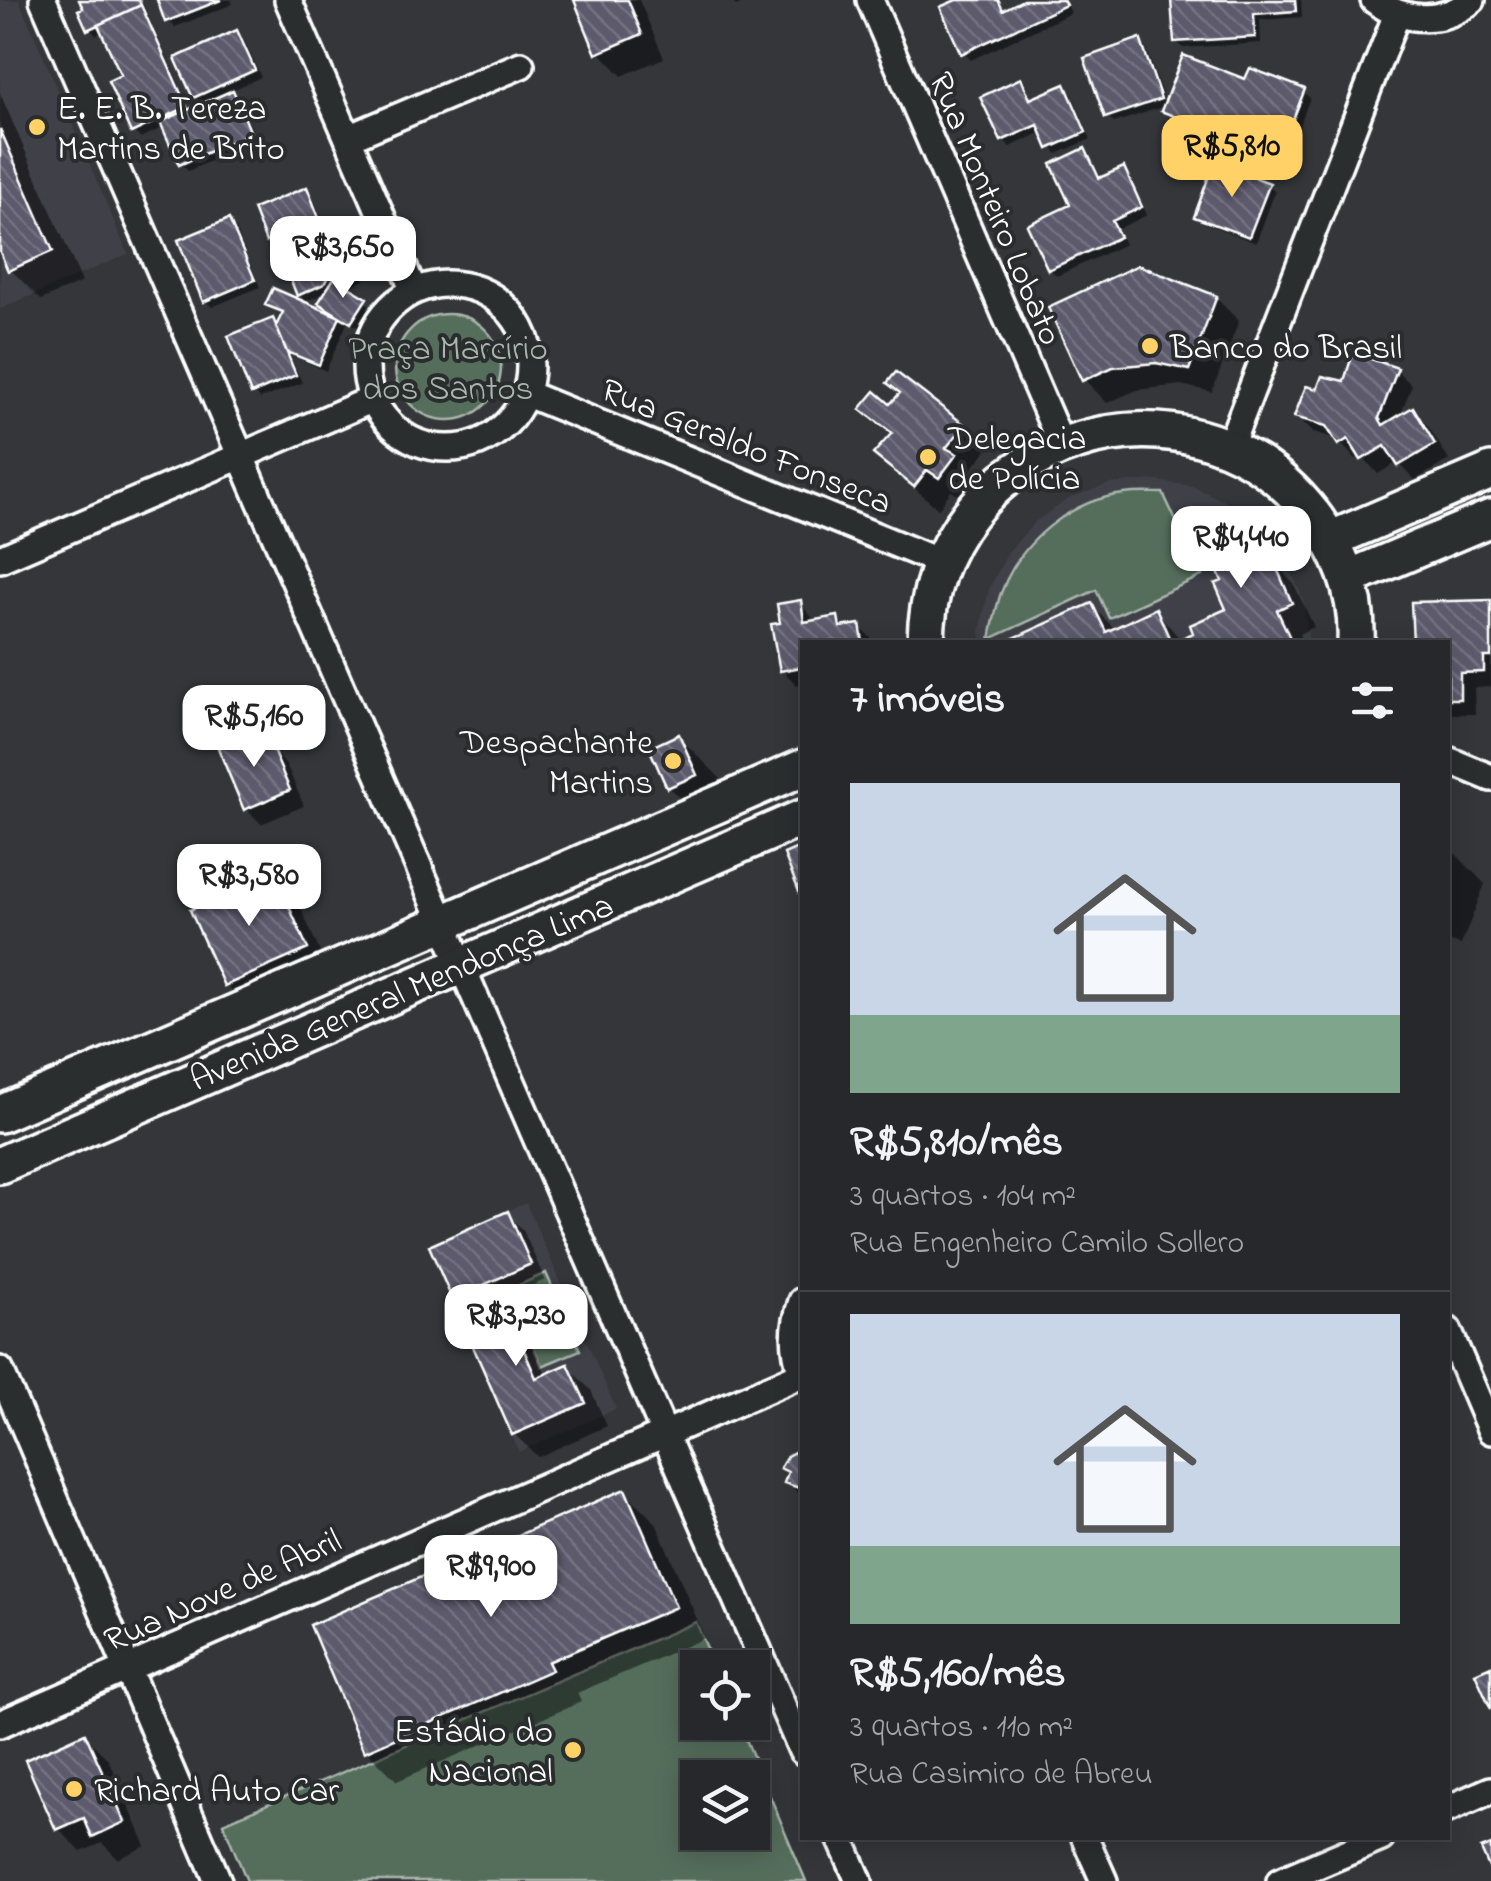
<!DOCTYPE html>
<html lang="pt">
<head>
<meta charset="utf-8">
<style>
	body { margin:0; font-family:"Indie Flower",sans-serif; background:#2f3034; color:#f1f3f6; height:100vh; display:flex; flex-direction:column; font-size:38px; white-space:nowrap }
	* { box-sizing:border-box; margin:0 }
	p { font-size:32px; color:#a4a6a9 }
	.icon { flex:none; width:55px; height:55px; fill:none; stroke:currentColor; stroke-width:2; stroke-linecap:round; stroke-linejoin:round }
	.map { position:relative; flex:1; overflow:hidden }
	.sheet { position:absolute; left:800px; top:640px; width:650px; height:1200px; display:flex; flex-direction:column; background:#27282c; border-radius:0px; box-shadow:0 5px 25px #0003,0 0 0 2px #434448 }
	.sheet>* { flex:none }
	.controls { position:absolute; left:680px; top:1650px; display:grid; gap:20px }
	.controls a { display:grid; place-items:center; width:90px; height:90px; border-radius:0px; background:#27282c; box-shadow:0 5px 25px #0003,0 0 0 2px #434448; font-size:50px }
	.price { position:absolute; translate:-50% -85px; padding:0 22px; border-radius:20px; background:#fff; color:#222; font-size:32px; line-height:65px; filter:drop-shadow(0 2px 5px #0008) }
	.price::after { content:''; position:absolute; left:50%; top:60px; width:30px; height:22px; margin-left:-15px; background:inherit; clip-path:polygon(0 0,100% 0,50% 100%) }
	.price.on { background:#ffd166; color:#111 }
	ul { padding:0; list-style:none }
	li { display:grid; align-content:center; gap:20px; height:530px; padding:0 50px }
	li+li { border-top:2px solid #434448 }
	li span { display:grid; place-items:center; height:310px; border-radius:0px; color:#555 }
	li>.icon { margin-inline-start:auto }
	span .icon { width:180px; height:180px; fill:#fffc; stroke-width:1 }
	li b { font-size:42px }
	h2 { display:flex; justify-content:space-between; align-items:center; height:120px; padding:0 50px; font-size:42px }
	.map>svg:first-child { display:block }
</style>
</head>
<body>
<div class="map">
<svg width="1491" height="1881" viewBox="0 0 1491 1881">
	<defs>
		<pattern id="building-back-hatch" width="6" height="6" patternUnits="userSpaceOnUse" patternTransform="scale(2.5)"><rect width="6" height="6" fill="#5c5a6c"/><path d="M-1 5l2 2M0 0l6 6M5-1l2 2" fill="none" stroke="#747382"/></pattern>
	</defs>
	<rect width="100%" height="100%" fill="#34363a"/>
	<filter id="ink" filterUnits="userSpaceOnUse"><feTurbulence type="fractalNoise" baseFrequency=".01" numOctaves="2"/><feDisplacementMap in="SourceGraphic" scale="20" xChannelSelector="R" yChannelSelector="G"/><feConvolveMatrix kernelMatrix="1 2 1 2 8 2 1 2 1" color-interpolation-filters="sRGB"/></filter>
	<g filter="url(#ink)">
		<path fill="#404149" d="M0,0h19l109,254 -128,55z
			M1150,480l42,6 37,17 33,25 25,33 16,38 6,43h-328l-1,-12 9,-41 19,-37 28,-31 34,-23 39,-14z
			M526,1203l90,206 -97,43 -90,-206z"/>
		<path fill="#556e5b" stroke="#aab6ad" stroke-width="2.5" fill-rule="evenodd" d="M395 367a53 53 0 1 1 106 0a53 53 0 1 1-106 0Z
			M1163,493l39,83 -93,42 -13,-28 -106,49c3,-15 6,-32 11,-46 19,-51 69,-93 123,-99 13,-2 26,-1 39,-1z
			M546,1273l34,77 -38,16 -34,-76z
			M696,1622l19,45 -17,1v54l41,1 67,158h-559l-24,-58zM698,1778h54v54h-54z"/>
		<path fill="#0007" d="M82,0h59l50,111 13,-5 -9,-9 42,-64 7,7 17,37 -31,14 9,9 18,40 -69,31 -7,-7 -16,-37 -25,11 -7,-7 -9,-54 -20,-45 -8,3 -7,-7z
			M160,0h71l2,4 -58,23 -7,-7z
			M577,0h62l25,58 -42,18 -23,-24z
			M730,0h20l-14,6z
			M962,0h38l5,12 21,-12h39l6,13 -100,47 -7,-7z
			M1174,0h127l1,17 -42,3 1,23 -78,5 -7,-7z
			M1139,41l7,7 20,57 137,-14 7,7 -18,47 -37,-14 -7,17 -77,-30 -7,-7 1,-5 -51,17 -7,-7z
			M1020,81l13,20 32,-14 7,7 19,45 -34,15 -14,-22 -33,15 -7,-7z
			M0,93l82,189 -41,18 -31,-31 -10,-23z
			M1085,151l17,28 21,-9 7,7 17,38 -29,14 7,15 -68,32 -7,-7 24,-63z
			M1268,185l7,7 -19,51 -52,-20 -7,-7z
			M306,190l7,7 19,46 -23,10 -11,-15 -23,9 -7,-7z
			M229,222l7,7 24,58 -48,20 -7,-7z
			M348,250l7,7 9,23 -18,8 26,19 -13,21 -11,-7 -22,50 -36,-16 12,28 -42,16 -7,-7 19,-71 6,7 6,-13 -16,-11 68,14 -15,-15 7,-11 -22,9 -7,-7z
			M1216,298l23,23 -27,71 -31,-7 -44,5 -30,13 -23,-24z
			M1396,370l16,15 -13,34 14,-9 15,16 21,34 -34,20 -17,-18 -20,12 -17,-19 -6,4 -18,-20 -24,-7 -16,-15 21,-24z
			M890,383l73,44 24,23 -17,21 9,9 -15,19 -13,-8 -13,18 -62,-55 16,-18 -29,-27 27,-2 12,-12z
			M1213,520l12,12 13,-6 24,23 5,13 4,-2 23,24 20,43 -15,7 4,8h-292l81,-36 24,24 40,-19 26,30 47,-31z
			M1491,602v85l-17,1 1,26h-27v-72h-33l-1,-37z
			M800,603l16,19 21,-4 10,10 12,-2 16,16h-73v42l-5,1 -15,-15 1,-45z
			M258,734l29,32 17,40 -43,18 -15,-16z
			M679,737l44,44 17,38 -27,12 -44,-44z
			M1448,846l37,38 -24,61 -13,-4z
			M273,876l24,23 32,74 -79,35 -24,-23z
			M507,1214l16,16 22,50 -43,19 20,19 25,58 21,-9 23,23 16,36 -69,31 -24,-23 -48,-125 -12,-12z
			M800,1451h2v46l-15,-15 3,-8 -6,-6z
			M625,1492l31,31 49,115 -128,55 4,9 -184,79 -31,-31z
			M84,1736l24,23 38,87 -28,13 -16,-16 -21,9 -23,-24z"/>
		<path fill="url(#building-back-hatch)" stroke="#fff" stroke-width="2.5" d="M79,0h60l2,5 -54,25 -9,-20 5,-2z
			M157,0h64l-56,22z
			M574,0h54l14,34 -46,20z
			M956,0h42l5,10 20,-10h40l3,5 -105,49 -21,-47z
			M1171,0h124l1,11 -42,3 1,23 -81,5z
			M141,5l46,102 -56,26 -23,-52 13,-6 -23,-50z
			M237,30l18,40 -62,28 -18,-40z
			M1140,38l21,61 -56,19 -21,-60z
			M1183,55l62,24 5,-11 55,21 -20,51 -37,-14 -7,17 -80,-32z
			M1021,78l9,21 35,-15 21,48 -38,17 -10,-24 -37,16 -21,-44z
			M233,90l18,43 -72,32 -19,-43z
			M0,129l53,122 -45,20 -8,-19z
			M1085,148l14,30 25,-11 18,40 -30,14 8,16 -72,33 -21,-45 43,-20 -19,-41z
			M1214,162l56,21 -21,54 -55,-20z
			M307,187l19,49 -27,11 -6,-16 -27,11 -13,-33z
			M229,219l26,61 -52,22 -25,-62z
			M348,247l11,26 -18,7 -11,-6 -6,10 -27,12 -9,-23z
			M1138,265l79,31 -28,74 -33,-7 -43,4 -31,14 -34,-74z
			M334,278l33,20 -16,25 -33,-20z
			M273,288l67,29 -21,48 -32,-13 -11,-26 7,-14 -18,-7z
			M273,318l23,57 -45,19 -23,-58z
			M1353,353l45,15 -19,50 4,7 30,-18 22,37 -37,22 -13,-20 -24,14 -13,-21 -10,6 -12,-19 -32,-9 12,-31 11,3 5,-13 22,5z
			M896,372l69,53 -19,23 11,6 -18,24 -12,-8 -13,17 -41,-33 19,-21 -32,-24 15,-18 15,13 10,-11 -13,-10z
			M1214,517l6,14 19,-8 18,41 15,-7 20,46 -15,7 14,30 -117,2 19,-9 -3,-8 36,-16 -11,-25 7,-3 -26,-56z
			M801,600l3,22 34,-6 2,11 20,-3 3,18h-61v25l-22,4 -9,-47 9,-1 -3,-19z
			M1491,600v57h-7v15l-24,1v26h-12v-57h-35l-2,-40z
			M1092,603l14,29 50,-24 15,34h-166z
			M259,731l8,19 5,-2 18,42 -46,20 -26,-62z
			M679,734l18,41 -30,13 -18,-40z
			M802,846v53l-18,-45z
			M274,873l34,76 -84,37 -34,-76z
			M508,1211l23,53 -79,35 -23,-53z
			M499,1292l37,86 32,-14 18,39 -74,32 -55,-125z
			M800,1449h2v40l-18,-6 4,-11 -8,-4 7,-12z
			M625,1489l51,118 -128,55 4,8 -188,82 -54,-127z
			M1491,1666v43l-16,-36z
			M85,1733l40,89 -33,15 -8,-19 -28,12 -31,-70z
			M1491,1845v27l-10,-23z"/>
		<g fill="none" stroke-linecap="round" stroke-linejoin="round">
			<defs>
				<path id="street" d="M43,0l759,1751
					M288,0l126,291
					M870,0l191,444
					M1374,0c29,22 69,25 98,0
					M348,138l173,-73
					M366 366a82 82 0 1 1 164 0a82 82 0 1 1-164 0Z
					M527,394l413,168
					M1229,448l168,-434
					M0,559l371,-159
					M1448,760l43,18
					M802,1301c-9,27 -9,46 0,73
					M1448,1330l43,101
					M0,1370l218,511
					M0,1724l802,-350
					M1448,1809l43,-19
					M840,1838l19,43
					M1085,1838l19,43
					M1280,1881l101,-43"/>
				<path id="secondary" d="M1332,539l159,-68
					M1349,578l142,-60
					M926,642c3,-203 263,-288 387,-127 29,38 45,80 43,127
					M0,1114l802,-346
					M0,1165l802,-347"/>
			</defs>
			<use href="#street" stroke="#fff" stroke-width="32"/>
			<use href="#secondary" stroke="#fff" stroke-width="42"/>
			<use href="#street" stroke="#2a2d2e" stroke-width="25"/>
			<use href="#secondary" stroke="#2a2d2e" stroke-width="35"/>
		</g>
	</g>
	<g fill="#ffd166" stroke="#2a2d2e" stroke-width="4">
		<circle cx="37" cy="127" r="10"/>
		<circle cx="1150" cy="346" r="10"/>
		<circle cx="928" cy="457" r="10"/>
		<circle cx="673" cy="761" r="10"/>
		<circle cx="573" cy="1750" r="10"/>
		<circle cx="74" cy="1789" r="10"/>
	</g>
	<g text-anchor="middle" stroke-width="8" stroke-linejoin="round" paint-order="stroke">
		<g font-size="35" fill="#fff" stroke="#2a2d2e" text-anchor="start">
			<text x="57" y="119">E. E. B. Tereza<tspan x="57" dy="40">Martins de Brito</tspan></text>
			<text x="1170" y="358">Banco do Brasil</text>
			<text x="948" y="449">Delegacia<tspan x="948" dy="40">de Polícia</tspan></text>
			<text x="653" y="753" text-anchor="end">Despachante<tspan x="653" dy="40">Martins</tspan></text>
			<text x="553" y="1742" text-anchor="end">Estádio do<tspan x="553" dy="40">Nacional</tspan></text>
			<text x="94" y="1801">Richard Auto Car</text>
		</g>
		<g font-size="35" fill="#fff" stroke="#2a2d2e">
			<text transform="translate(997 208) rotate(67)" y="12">Rua Monteiro Lobato</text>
			<text transform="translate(747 445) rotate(22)" y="12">Rua Geraldo Fonseca</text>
			<text transform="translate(401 991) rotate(-23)" y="12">Avenida General Mendonça Lima</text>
			<text transform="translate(222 1589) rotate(-24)" y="12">Rua Nove de Abril</text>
		</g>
		<g font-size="35" fill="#aab6ad" stroke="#2a2d2e">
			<text x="448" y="359">Praça Marcírio<tspan x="448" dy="40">dos Santos</tspan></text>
		</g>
	</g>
</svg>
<div class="controls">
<a><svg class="icon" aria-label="locate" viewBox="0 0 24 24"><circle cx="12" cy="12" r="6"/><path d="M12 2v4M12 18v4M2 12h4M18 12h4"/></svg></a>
<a><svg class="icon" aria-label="layers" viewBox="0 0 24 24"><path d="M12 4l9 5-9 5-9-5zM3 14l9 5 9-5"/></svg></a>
</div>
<b class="price on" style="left:1232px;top:200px">R$5,810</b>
<b class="price" style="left:343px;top:301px">R$3,650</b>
<b class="price" style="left:1241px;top:591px">R$4,440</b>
<b class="price" style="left:254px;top:770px">R$5,160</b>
<b class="price" style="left:249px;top:929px">R$3,580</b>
<b class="price" style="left:516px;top:1369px">R$3,230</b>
<b class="price" style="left:491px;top:1620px">R$9,900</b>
<section class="sheet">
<h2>7 imóveis<svg class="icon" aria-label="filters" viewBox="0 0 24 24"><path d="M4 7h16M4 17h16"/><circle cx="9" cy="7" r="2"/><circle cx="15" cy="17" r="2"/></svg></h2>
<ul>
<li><span style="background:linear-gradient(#c9d6e8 75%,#7fa58c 0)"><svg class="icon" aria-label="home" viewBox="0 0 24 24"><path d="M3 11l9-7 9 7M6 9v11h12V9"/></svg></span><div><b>R$5,810/mês</b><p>3 quartos · 104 m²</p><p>Rua Engenheiro Camilo Sollero</p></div></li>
<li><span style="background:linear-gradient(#c9d6e8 75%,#7fa58c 0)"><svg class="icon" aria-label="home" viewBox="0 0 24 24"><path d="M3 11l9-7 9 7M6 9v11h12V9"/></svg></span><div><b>R$5,160/mês</b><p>3 quartos · 110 m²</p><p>Rua Casimiro de Abreu</p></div></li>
</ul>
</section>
</div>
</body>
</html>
